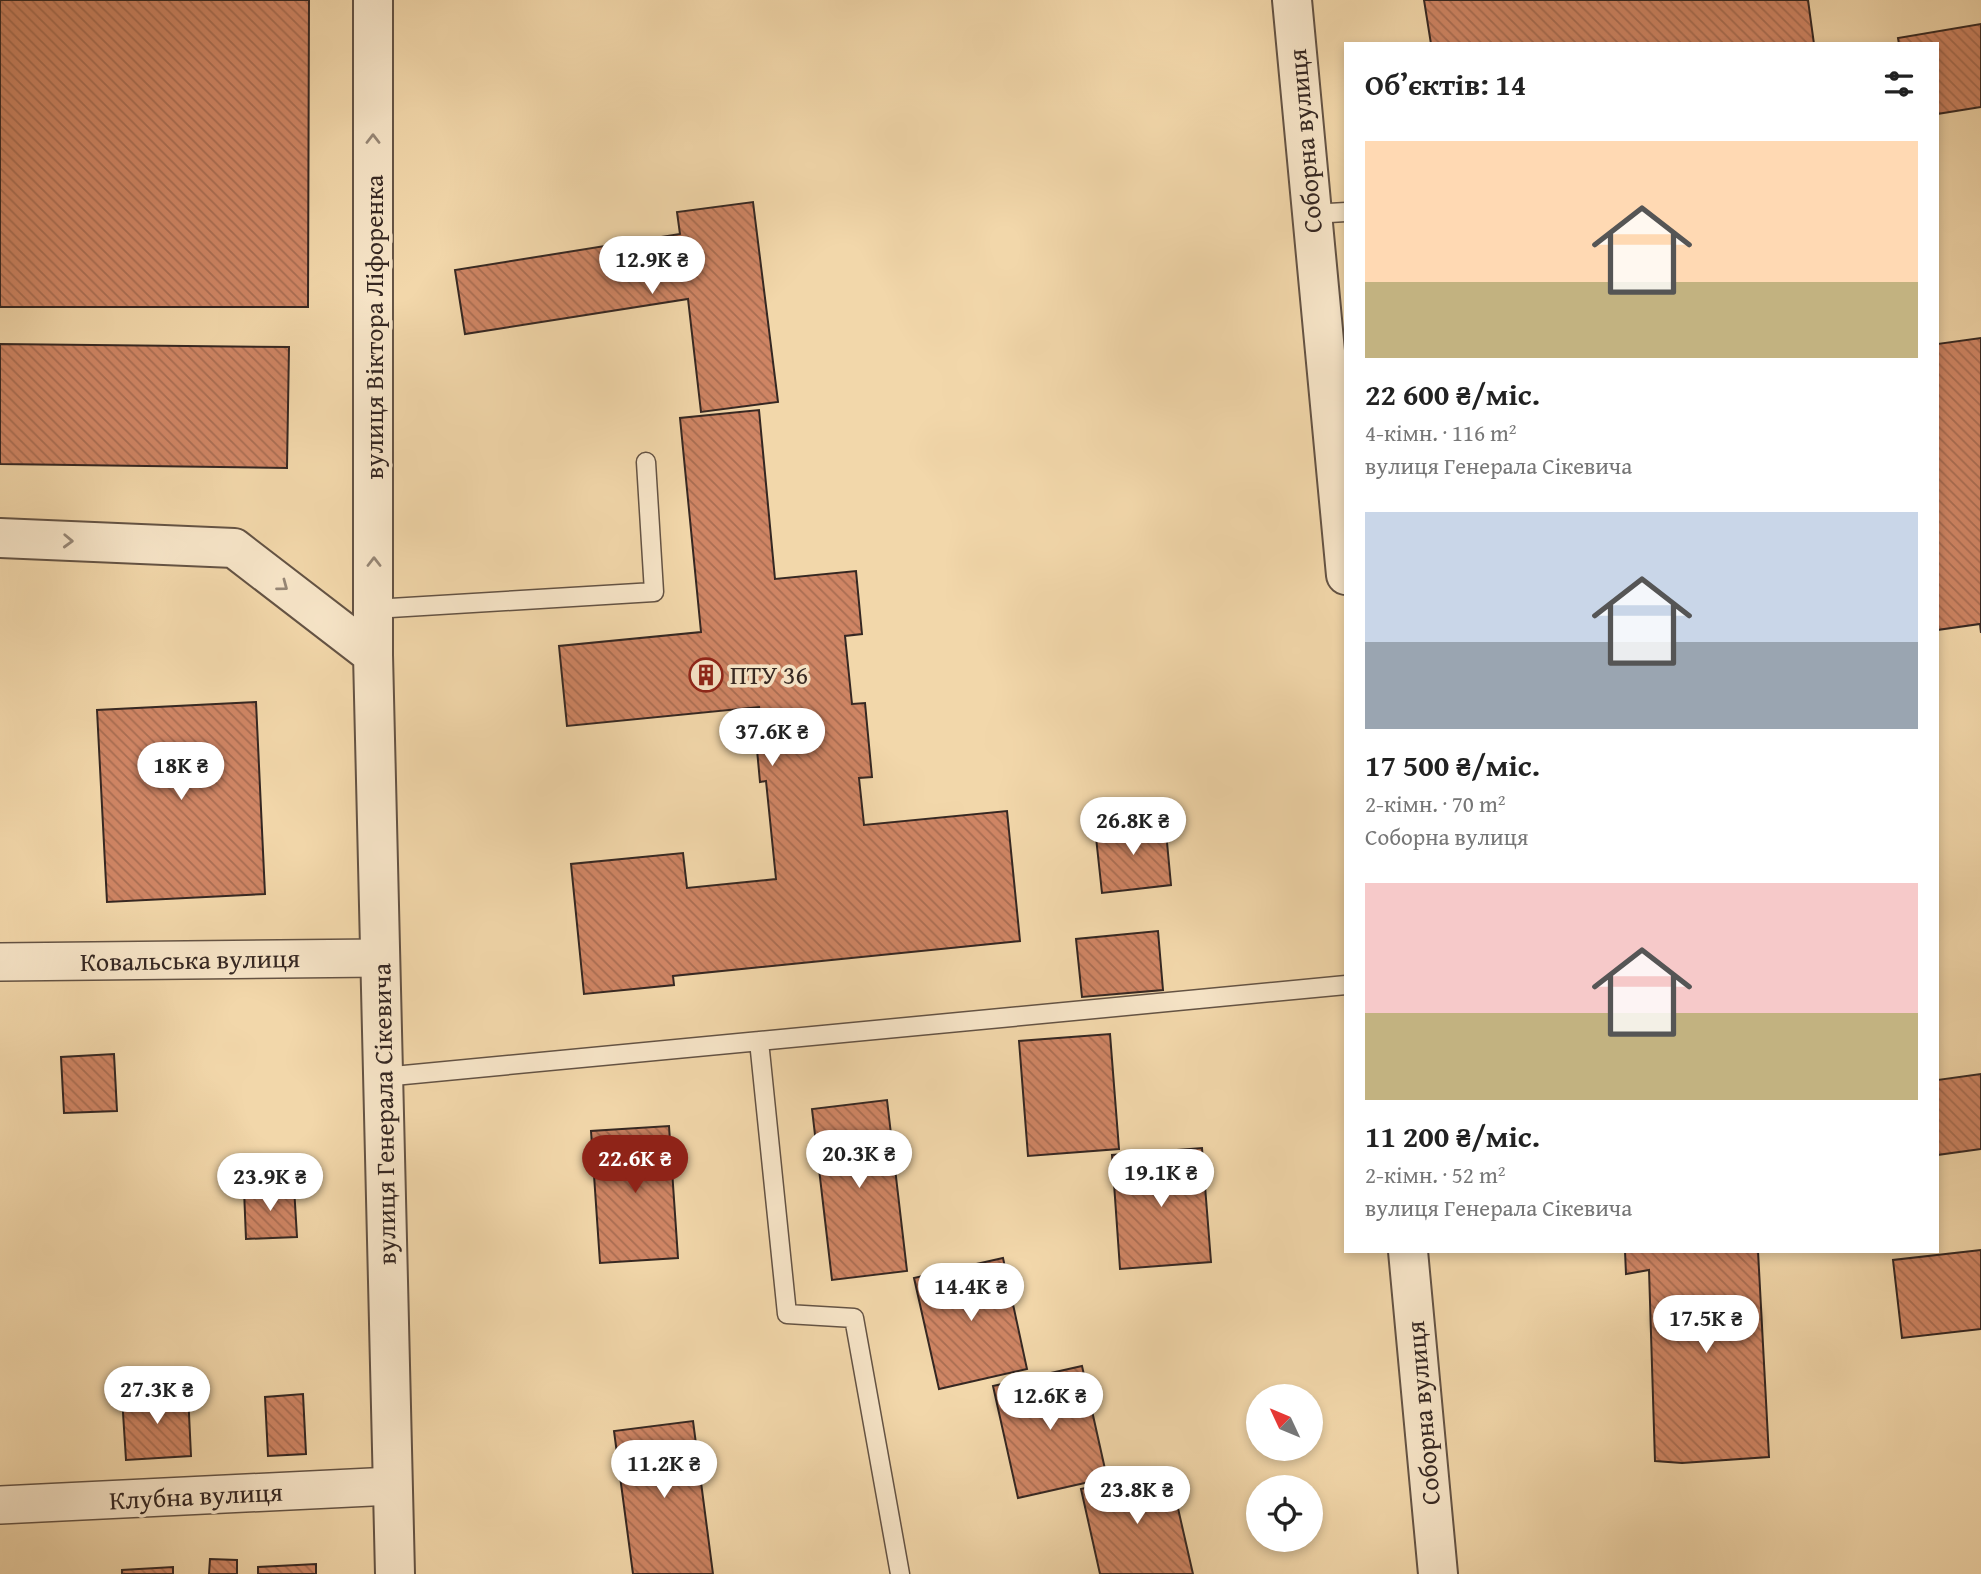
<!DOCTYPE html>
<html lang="uk">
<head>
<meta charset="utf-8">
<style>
	body { margin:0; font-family:"Gentium Book Plus",serif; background:#f6f6f6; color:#222; height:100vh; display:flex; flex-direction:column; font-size:26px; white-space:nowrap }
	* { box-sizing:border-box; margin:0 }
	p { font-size:23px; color:#767676 }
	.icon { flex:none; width:38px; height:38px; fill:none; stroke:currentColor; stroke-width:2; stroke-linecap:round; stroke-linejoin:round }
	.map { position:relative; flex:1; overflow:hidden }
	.side { position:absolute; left:1344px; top:42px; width:595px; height:1211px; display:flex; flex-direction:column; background:#fff; border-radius:0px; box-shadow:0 4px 10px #0003 }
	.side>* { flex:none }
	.needle { width:46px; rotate:314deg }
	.buttons { position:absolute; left:1246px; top:1384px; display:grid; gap:14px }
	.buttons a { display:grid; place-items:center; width:77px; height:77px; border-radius:50%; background:#fff; box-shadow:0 4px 10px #0003; font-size:35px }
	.price { position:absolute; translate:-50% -60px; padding:0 16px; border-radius:24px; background:#fff; color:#222; font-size:23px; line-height:46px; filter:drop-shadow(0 2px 4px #0008) }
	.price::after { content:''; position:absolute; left:50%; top:42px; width:21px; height:16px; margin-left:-10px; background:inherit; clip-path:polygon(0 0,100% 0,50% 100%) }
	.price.selected { background:#8f2418; color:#fff }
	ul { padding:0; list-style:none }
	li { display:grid; align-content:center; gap:14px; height:371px; padding:0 21px }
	li span { display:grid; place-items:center; height:217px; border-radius:0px; color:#555 }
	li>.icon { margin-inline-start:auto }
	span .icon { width:126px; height:126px; fill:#fffc; stroke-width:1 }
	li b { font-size:30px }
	h2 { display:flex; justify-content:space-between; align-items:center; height:84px; padding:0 21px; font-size:30px }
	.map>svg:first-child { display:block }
</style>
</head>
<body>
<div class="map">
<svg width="1981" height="1574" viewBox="0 0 1981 1574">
	<defs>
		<pattern id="building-back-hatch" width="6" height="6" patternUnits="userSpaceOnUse" patternTransform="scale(1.75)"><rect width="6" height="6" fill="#cf8564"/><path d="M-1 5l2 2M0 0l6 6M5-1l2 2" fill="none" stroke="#a96d52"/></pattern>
	</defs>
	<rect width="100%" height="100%" fill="#f2d7aa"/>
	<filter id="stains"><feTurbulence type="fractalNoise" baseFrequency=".00286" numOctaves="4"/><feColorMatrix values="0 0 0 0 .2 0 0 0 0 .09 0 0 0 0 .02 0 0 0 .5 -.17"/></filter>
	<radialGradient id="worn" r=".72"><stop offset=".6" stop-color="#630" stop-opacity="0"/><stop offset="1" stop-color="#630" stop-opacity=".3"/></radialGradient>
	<path fill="url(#building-back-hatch)" stroke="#352722" stroke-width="2" d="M0,0h309l-1,307h-308z
		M1424,0h384l6,44h-383z
		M1981,24v83l-44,7v-70h-38l-1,-6z
		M753,202l25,200 -77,10 -13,-113 -223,35 -10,-64 225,-36 -3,-22z
		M1981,338v295l-1,-9 -43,6v-286z
		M0,344l289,3 -2,121 -287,-4z
		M759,410l16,169 81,-8 6,63 -17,2 7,68 13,-1 7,74 -13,1 5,47 143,-14 13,130 -347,35 1,9 -90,9 -13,-130 112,-11 4,35 89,-9 -10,-98 -6,1 -4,-43h7l-4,-32 -192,19 -8,-80 142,-14 -21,-214z
		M256,702l9,192 -158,8 -10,-192z
		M1165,821l6,64 -69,8 -7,-65z
		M1158,931l5,59 -81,7 -6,-58z
		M1110,1034l9,115 -91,7 -9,-115z
		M114,1054l3,57 -53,2 -3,-56z
		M1981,1074v75l-44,6v-75z
		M887,1100l20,171 -75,9 -20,-171z
		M669,1126l9,132 -78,5 -9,-132z
		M1202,1148l9,114 -91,7 -8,-114z
		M294,1187l3,50 -51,2 -2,-49z
		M1981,1250v79l-79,9 -9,-78z
		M1625,1251h133l11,206 -87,6 -27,-2 -6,-191 -23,4z
		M1003,1258l24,111 -88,20 -25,-111z
		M1082,1366l25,112 -89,20 -25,-112z
		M188,1393l3,63 -65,4 -4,-63z
		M303,1394l3,60 -38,2 -3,-59z
		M693,1421l20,153h-80l-19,-143z
		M1169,1469l24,105h-93l-19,-85z
		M210,1559l27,1v14h-28z
		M316,1564v10h-58v-7z
		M173,1567v7h-51v-4z"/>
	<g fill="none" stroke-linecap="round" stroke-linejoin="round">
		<defs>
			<path id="service" d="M1312,214l34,-2
				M374,609l280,-17 -8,-130
				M759,1041l28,273 67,4 46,256
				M383,1077l963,-92"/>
			<path id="minor" d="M0,962l380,-4
				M0,1505l392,-19"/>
			<path id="tertiary" d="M373,0v655l22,919
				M1292,0l54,575
				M0,538l234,10 139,107
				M1408,1251l30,323"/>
		</defs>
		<use href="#service" stroke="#645344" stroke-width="21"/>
		<use href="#minor" stroke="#645344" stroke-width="40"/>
		<use href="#tertiary" stroke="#645344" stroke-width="42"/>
		<use href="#service" stroke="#f7e5c8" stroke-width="18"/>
		<use href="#minor" stroke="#f7e5c8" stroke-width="37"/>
		<use href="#tertiary" stroke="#f7e5c8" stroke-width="38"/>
	</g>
	<defs><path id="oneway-chevron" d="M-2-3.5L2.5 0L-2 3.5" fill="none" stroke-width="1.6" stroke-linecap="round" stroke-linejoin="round" transform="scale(1.75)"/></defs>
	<g stroke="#968675">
		<use href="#oneway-chevron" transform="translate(373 139) rotate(-90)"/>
		<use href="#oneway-chevron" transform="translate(68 541) rotate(2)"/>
		<use href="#oneway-chevron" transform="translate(374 562) rotate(-90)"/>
		<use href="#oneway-chevron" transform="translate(283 586) rotate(37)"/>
	</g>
	<defs>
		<symbol id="building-ring" viewBox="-11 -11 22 22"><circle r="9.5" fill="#f7e5c8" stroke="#8f2418" stroke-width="1.5"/><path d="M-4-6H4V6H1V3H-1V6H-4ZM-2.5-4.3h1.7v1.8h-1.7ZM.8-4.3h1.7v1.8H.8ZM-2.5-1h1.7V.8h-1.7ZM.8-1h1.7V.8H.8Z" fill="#8f2418"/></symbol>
	</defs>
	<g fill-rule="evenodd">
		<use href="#building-ring" x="687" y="656" width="38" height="38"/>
	</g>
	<g text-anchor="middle" stroke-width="7" stroke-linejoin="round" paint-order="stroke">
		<g font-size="26" fill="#352722" stroke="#f7e5c8">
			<text transform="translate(1305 141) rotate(-95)" y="9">Соборна вулиця</text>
			<text transform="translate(374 327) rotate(-90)" y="9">вулиця Віктора Ліфоренка</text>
			<text transform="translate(190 960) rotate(-1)" y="9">Ковальська вулиця</text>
			<text transform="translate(384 1114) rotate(-91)" y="9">вулиця Генерала Сікевича</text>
			<text transform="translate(1423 1413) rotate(-95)" y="9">Соборна вулиця</text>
			<text transform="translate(196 1496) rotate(-3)" y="9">Клубна вулиця</text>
		</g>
		<g font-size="26" fill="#352722" stroke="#f7e5c8" text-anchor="start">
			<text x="730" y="684">ПТУ 36</text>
		</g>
	</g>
	<rect width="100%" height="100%" filter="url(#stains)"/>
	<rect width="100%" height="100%" fill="url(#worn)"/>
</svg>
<div class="buttons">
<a><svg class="needle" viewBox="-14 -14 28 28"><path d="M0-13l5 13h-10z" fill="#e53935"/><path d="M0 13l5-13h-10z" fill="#767676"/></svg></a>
<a><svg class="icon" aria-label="locate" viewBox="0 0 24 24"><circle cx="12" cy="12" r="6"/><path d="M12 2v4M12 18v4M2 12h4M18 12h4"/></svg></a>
</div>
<b class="price" style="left:652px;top:296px">12.9K ₴</b>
<b class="price" style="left:772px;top:768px">37.6K ₴</b>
<b class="price" style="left:181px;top:802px">18K ₴</b>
<b class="price" style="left:1133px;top:857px">26.8K ₴</b>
<b class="price" style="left:859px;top:1190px">20.3K ₴</b>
<b class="price selected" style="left:635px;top:1195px">22.6K ₴</b>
<b class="price" style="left:1161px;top:1209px">19.1K ₴</b>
<b class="price" style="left:270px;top:1213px">23.9K ₴</b>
<b class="price" style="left:971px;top:1323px">14.4K ₴</b>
<b class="price" style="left:1706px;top:1355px">17.5K ₴</b>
<b class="price" style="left:157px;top:1426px">27.3K ₴</b>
<b class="price" style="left:1050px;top:1432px">12.6K ₴</b>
<b class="price" style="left:664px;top:1500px">11.2K ₴</b>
<b class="price" style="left:1137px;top:1526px">23.8K ₴</b>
<section class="side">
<h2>Об’єктів: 14<svg class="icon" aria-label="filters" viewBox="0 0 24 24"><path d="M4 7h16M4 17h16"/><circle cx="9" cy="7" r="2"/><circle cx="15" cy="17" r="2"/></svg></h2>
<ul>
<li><span style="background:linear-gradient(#ffd9b3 65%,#c2b280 0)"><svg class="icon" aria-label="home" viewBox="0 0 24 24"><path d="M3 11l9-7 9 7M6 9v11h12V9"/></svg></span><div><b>22 600 ₴/міс.</b><p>4-кімн. · 116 m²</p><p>вулиця Генерала Сікевича</p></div></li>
<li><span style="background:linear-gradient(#c9d6e8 60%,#9aa5b1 0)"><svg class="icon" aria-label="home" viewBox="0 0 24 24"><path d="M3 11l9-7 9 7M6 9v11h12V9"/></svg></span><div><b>17 500 ₴/міс.</b><p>2-кімн. · 70 m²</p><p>Соборна вулиця</p></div></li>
<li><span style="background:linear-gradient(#f6c9c9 60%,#c2b280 0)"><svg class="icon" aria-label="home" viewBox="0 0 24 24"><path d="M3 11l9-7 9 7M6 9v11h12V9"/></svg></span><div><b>11 200 ₴/міс.</b><p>2-кімн. · 52 m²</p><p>вулиця Генерала Сікевича</p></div></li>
</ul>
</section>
</div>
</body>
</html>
